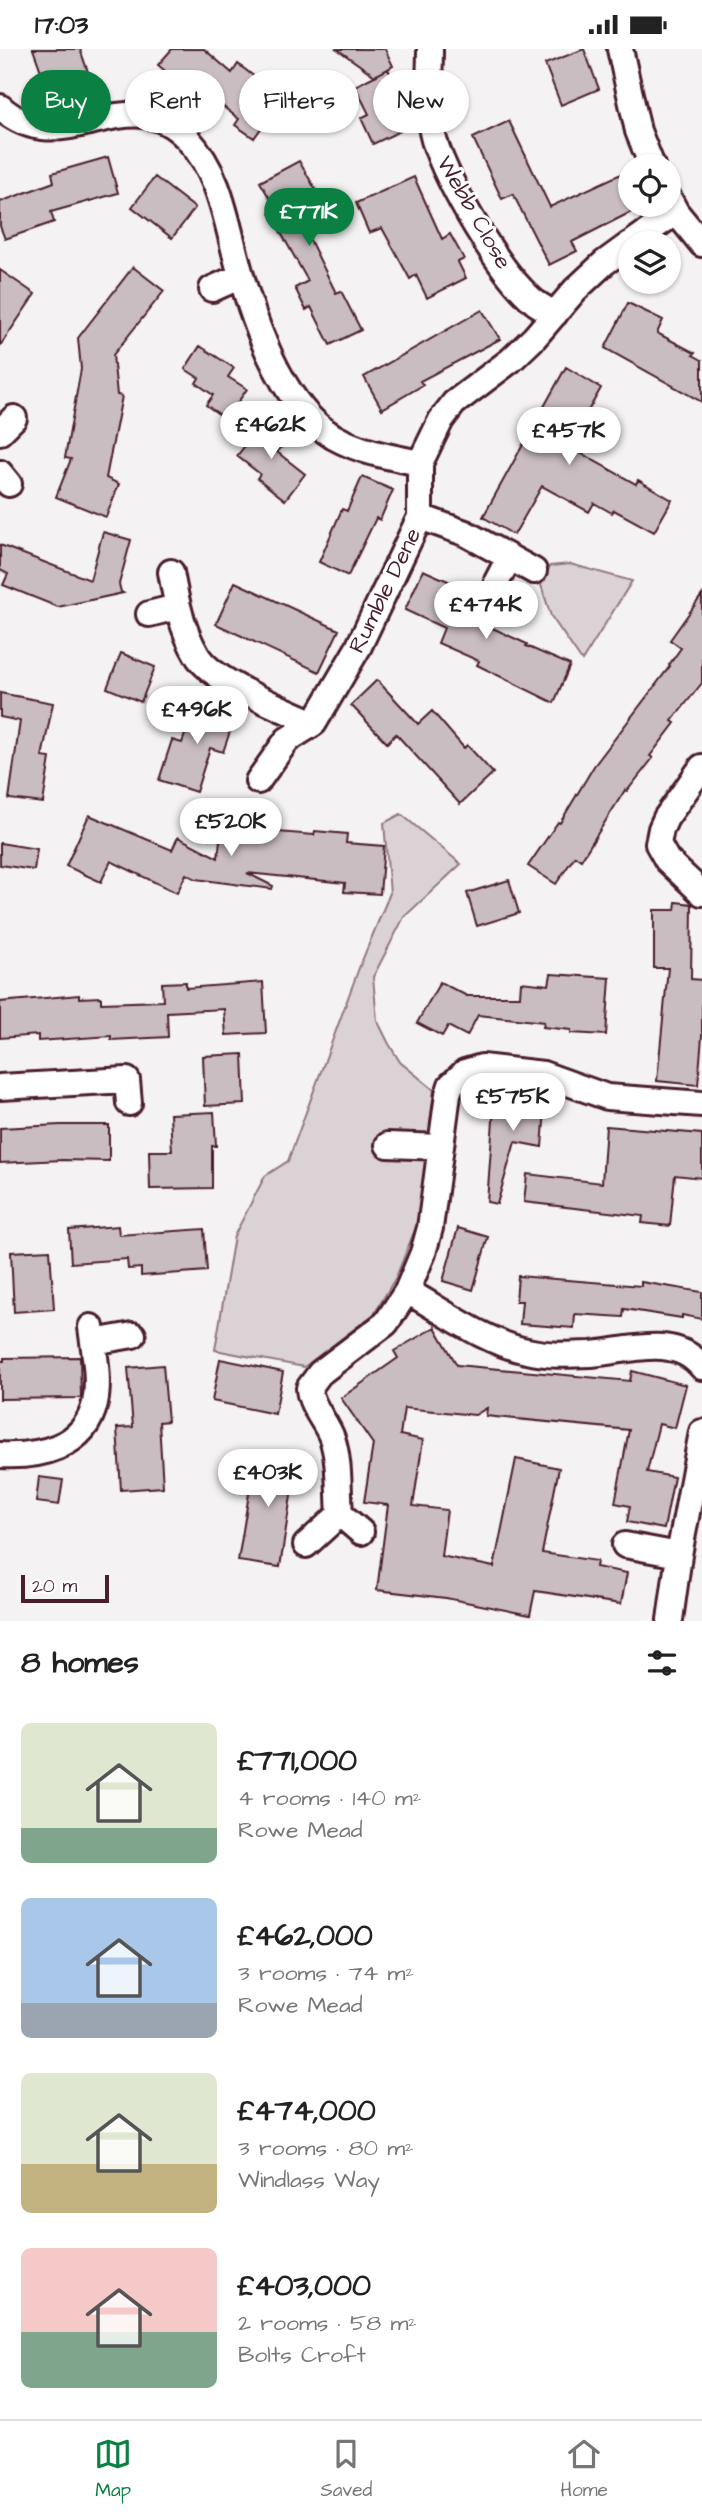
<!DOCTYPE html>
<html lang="en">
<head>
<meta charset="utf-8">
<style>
	body { margin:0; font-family:"Architects Daughter",sans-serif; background:#f2f2f2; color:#222; height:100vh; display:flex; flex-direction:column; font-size:26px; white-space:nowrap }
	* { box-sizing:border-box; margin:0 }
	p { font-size:23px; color:#767676 }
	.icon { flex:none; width:38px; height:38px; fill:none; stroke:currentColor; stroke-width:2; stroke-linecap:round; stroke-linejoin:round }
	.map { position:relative; height:1572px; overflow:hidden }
	.drawer { display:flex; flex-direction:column; background:#fff; flex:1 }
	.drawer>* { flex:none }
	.banner { position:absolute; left:21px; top:21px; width:662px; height:63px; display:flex; gap:14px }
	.controls { position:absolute; left:618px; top:105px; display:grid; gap:14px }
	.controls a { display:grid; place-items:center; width:63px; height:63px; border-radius:50%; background:#fff; box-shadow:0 2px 5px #0004; font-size:35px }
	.scale { position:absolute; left:21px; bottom:18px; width:88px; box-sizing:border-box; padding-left:7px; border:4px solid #4a1f2b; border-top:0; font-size:19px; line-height:24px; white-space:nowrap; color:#4a1f2b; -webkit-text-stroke:5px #fff; paint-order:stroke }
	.price { position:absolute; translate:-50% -60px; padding:0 16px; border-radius:24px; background:#fff; color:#222; font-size:23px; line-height:46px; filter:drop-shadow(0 2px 4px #0008) }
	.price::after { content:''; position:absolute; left:50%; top:42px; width:21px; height:16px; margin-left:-10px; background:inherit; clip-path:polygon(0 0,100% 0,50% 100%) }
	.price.current { background:#0b8043; color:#fff }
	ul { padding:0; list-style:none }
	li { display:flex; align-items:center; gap:21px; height:175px; padding:0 21px }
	li span { display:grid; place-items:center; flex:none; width:196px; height:140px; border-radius:10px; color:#555 }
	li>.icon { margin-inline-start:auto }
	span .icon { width:84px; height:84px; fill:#fffc; stroke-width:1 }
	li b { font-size:30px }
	h2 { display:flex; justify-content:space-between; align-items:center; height:84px; padding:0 21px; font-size:30px }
	.chip { padding:0 24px; border-radius:32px; background:#fff; box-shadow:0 2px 5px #0004; font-size:24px; line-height:63px }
	.chip.current { background:#0b8043; color:#fff }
	.status { display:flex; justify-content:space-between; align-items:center; height:49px; padding:0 35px; background:#fff; direction:ltr }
	.status svg { height:19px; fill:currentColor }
	.dock { display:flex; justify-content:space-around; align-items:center; height:98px; border-top:2px solid #e0e0e0; background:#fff; font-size:19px; color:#767676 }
	.dock a { display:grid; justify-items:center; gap:4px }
	.dock .current { color:#0b8043 }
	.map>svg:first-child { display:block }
</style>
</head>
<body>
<div class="status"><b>17:03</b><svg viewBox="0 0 49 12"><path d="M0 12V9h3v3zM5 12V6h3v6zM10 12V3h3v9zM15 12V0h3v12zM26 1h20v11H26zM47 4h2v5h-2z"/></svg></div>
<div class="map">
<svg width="702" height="1572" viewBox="0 0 702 1572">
	<rect width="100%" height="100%" fill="#f4f2f2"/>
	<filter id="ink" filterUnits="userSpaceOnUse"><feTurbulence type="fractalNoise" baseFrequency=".0143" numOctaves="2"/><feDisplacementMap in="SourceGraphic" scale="14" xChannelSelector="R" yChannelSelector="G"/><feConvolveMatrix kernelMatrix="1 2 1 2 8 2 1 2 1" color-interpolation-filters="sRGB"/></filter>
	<g filter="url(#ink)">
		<path fill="#dbd2d5" stroke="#927880" stroke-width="2" d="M570,515l62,17 -50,80 -31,-45 -10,-31 9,-19z
			M401,765l60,50 -57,53 -31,60 4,43 12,24 11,18 34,28 -14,127 -24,60 -22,37 -70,53 -89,-17 19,-114 31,-60 23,-15 71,-193 31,-75 -6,-70z"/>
		<path fill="#cabdc1" stroke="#4a1f2b" stroke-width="2" d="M33,0h47l12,35 -41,15z
			M172,0h32l28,24 6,-9 18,14 -6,8 27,20 -23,32 -19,-13 4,-6 -44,-34 -5,7 -32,-27z
			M337,0h48l8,17 -18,10z
			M584,0l15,40 -38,16 -16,-41z
			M388,20l10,21 -5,2 16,35 -36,17 -12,-26 8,-4 -14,-28z
			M509,72l41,86 73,-34 7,16v16h7l2,3 -67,34 5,9 -28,14 -36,-71 -11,5 -29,-61z
			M108,108l10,36 -67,19 3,10 -49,17 -5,-13v-24l54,-20 -2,-9z
			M299,112l35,60 -26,15 28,57 5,-2 20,39 -31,15 -19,-38 -5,3 -11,-22 13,-7 -38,-68 6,-4 -16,-27z
			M155,128l40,31 -23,30 -40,-31z
			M414,128l28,62 8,-5 14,25 -6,3 8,16 -39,20 -11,-23 -6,4 -28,-51 -13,5 -13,-30z
			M133,218l31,24 -51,64 4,40 5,1 -16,82 13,6 -13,33 -50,-20 15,-38 -6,-1 16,-89 -3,-31z
			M0,221l35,24 -35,52z
			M628,254l35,17 -6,13 38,20 -2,2 9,5v42l-97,-54z
			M482,261l18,29 -80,42 3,4 -41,24 -18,-32z
			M200,297l34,22 -6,9 19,12 -21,30 -20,-14 7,-10 -17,-12 3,-5 -14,-9z
			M566,318l35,21 -33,58 68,38 2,-4 34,20 -18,32 -40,-22 -2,3 -18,-10 -5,9 -47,-26 -28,49 -31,-18z
			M264,372l24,19 -11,12 28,22 -20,26 -28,-22 3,-4 -23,-18z
			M362,428l31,13 -13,30 -4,-2 -28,58 -29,-14 23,-53 5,2z
			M103,483l28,8 -12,44 2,8 2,1 -65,14 -55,-22 5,-11 -8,-4v-25l90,35z
			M423,521l32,14 -9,19 43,19 -1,4 39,18 -1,2 44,19 -16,38 -77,-38 2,-4 -41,-18 6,-15 -39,-18z
			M235,533l104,48 -20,42 -103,-48z
			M702,546v88l-30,38 3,2 -25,33 3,2 -26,33 -2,-1 -44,70 -6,-4 -19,28 -28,-18 30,-44 2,1 34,-57 76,-100 -1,-1 12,-17 -11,-8z
			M121,604l34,14 -14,35 -34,-14z
			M377,631l41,44 14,-13 32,37 3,-3 26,28 -33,31 -64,-70 -9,9 -36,-38z
			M0,644l53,10 -11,54 8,1 -7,45 -34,-4 11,-78 -20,-4z
			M197,652l39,13 -13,38 -13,-4 -14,44 -37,-12 13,-40 10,3z
			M89,766l83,35 6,-13 40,21 3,-26 44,6 1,-7 48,4 1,-4 32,3 -1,9 38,3 -4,48 -36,-2 1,-9 -98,-10 26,13 -1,3 -76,-10 -10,-5 -9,19 -66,-32 -10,21 -35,-16z
			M0,794l37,6 -3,21 -34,-5z
			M509,831l10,33 -42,13 -10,-33z
			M676,853l16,2 -1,75 11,1v56l-4,49 -41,-4 11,-113h-14v-58h21z
			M551,925l59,4 -4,57 -35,-2v-3l-28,-3 1,-5 -66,-7 -11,21 -19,-10 -6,10 -25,-13 23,-41 27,14h53l1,-14 28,3z
			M186,933v6l77,-6 3,51 -40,2 -2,-26 -57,3 1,25 -57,3v-4l-73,5v-6l-38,3v-36l79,-7v3l22,-1v6l62,-2 -1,-18z
			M243,1005l2,50 -40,2 -2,-50z
			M495,1044l51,3 -4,51 -27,-5 -18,62 -10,-2z
			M214,1063l2,34h-4v42l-62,1 -1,-38h23l-2,-37z
			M60,1076h49v36l-46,-1 -63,3v-35z
			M606,1077l96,8v44l-27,-3 -5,51 -28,-3 1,-7 -119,-14 3,-28 75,9z
			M118,1177l1,9 85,-6 3,42 -66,5v-8l-13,1 -1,-10 -56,4 -2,-33z
			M458,1179l30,9 -15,53 -30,-9z
			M50,1201l4,59 -40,3 -3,-60z
			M518,1227l123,10v-4l61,10v27l-20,-4v3l-58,-9 -1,8 -48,-3 -1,14 -54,-4 2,-23h-6z
			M435,1278l22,38 173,16 2,-10 54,14 -11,43 -16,-4 -12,48 27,5 -10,52 -37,-7 3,-16 -15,-3 14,-73 -143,-14 1,-8 -12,7 -71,-7 -4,27 23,5 -10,66 34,4 -6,46 53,11 22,-108 43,9 -17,85 55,8 -1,6 31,6 -6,31 -86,-13 -5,24 -84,-17 -69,-8 11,-85 -24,-3 9,-58 -32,-46 57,-40 -4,-7z
			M80,1308l1,41 -81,1v-38h4v-3z
			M220,1310l63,13 -8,42 -63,-13z
			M163,1316l5,56 -9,1 4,65 -42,3 -4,-62 16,-1 -5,-59z
			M256,1402l41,6 -17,110 -42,-6z
			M39,1428l24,3 -4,25 -23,-3z"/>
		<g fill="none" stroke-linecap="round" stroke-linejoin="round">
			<defs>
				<path id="minor" d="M430,0c0,29 -4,63 4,91 14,44 66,135 102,163 6,4 13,8 19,11
					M620,0l18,82 14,35
					M0,58c64,58 128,-32 187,31 29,31 37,70 47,111 15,60 44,155 100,188 27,15 56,20 86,26
					M668,148l8,15 26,32
					M632,194l44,-31
					M212,240l29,-13
					M0,383l14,-14
					M0,424l9,11
					M420,468l45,16 69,38
					M171,523c5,28 11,58 26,83 15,27 87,54 117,68
					M497,532l12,-23
					M149,565l28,-7
					M702,718l-36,51 -5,11 -3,15 9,16 35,33
					M258,732l29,-41 27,-17 44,-75 62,-131v-54l21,-43 13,-17 57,-43 23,-22 41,-48 29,-27 26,-19
					M0,1038l127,-7 2,23
					M388,1096l53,2
					M407,1242c38,21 77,51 120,60 21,5 42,4 64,3 37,-3 84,-21 111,13
					M93,1293l40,-7
					M0,1406c39,2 85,-7 95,-52 5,-23 -1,-52 -4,-76
					M340,1465c-2,-25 0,-52 -8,-76 -6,-17 -22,-32 -23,-50l11,-15 66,-50 21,-32 16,-38 7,-25 18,-134 3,-9 14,-13 17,-5 61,7 64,23 95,7
					M306,1496l34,-31 21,18
					M625,1496l54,10
					M670,1571l9,-65 23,-123"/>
			</defs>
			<use href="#minor" stroke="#4a1f2b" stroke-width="30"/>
			<use href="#minor" stroke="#fff" stroke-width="24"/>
		</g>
	</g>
	<g text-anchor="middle" stroke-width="6" stroke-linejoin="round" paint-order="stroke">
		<g font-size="23" fill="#4a1f2b" stroke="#fff">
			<text transform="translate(475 163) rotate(60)" y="8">Webb Close</text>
			<text transform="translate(384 541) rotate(-64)" y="8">Rumble Dene</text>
		</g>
	</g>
</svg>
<div class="controls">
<a><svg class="icon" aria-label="locate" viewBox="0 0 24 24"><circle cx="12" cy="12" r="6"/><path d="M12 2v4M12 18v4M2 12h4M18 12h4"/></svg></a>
<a><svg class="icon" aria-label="layers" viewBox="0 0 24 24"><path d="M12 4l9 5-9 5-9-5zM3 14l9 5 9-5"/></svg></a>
</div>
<div class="scale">20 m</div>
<b class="price current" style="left:309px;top:199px">£771K</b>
<b class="price" style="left:271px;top:412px">£462K</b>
<b class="price" style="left:569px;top:418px">£457K</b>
<b class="price" style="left:486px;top:592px">£474K</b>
<b class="price" style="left:197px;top:697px">£496K</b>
<b class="price" style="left:231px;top:809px">£520K</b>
<b class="price" style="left:513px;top:1084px">£575K</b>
<b class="price" style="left:268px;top:1460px">£403K</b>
<div class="banner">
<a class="chip current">Buy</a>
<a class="chip">Rent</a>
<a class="chip">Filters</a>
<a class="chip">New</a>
</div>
</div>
<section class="drawer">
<h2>8 homes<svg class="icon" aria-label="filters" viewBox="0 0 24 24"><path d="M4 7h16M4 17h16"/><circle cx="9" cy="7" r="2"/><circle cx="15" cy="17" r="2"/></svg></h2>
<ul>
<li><span style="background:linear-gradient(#dfe7d0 75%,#7fa58c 0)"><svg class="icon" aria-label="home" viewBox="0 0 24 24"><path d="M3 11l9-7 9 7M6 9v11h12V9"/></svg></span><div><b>£771,000</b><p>4 rooms · 140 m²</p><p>Rowe Mead</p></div></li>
<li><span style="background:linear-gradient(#a9c7e8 75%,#9aa5b1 0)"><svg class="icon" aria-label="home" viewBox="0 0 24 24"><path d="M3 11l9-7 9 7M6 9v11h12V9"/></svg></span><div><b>£462,000</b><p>3 rooms · 74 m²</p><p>Rowe Mead</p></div></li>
<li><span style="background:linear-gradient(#dfe7d0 65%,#c2b280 0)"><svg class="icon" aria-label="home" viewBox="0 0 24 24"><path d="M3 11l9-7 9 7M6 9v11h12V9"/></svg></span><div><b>£474,000</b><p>3 rooms · 80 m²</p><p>Windlass Way</p></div></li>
<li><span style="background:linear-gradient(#f6c9c9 60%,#7fa58c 0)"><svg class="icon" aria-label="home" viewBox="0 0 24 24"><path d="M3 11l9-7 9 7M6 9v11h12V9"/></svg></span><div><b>£403,000</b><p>2 rooms · 58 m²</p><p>Bolts Croft</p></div></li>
</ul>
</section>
<nav class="dock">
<a class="current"><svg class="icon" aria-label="map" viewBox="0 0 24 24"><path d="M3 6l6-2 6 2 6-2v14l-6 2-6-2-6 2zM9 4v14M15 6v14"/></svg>Map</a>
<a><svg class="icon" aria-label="saved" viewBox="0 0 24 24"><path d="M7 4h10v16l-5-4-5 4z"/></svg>Saved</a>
<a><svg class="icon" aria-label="home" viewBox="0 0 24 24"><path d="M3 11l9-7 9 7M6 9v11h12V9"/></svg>Home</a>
</nav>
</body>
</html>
